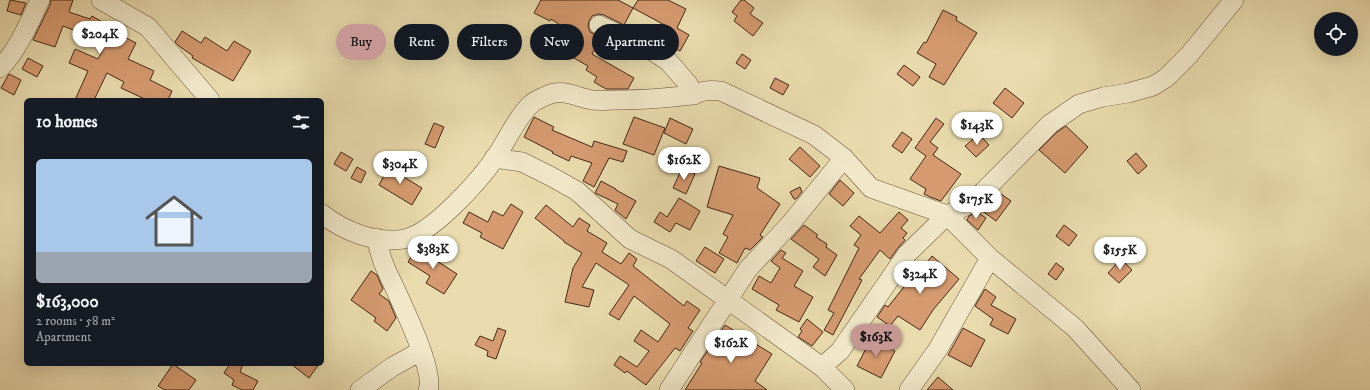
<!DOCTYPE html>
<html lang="en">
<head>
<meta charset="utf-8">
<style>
	body { margin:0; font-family:"IM FELL DW Pica",serif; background:#20242c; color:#f1f3f6; height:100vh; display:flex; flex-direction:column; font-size:15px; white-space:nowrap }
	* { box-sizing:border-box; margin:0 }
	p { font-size:13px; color:#9ea1a6 }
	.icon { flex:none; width:22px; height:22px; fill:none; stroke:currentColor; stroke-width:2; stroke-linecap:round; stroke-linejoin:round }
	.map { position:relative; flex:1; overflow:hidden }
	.side { position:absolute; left:24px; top:98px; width:300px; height:268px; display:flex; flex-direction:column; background:#171b24; border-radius:6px; box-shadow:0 4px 16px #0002 }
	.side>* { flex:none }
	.guide { position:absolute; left:336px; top:24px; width:380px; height:36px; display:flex; gap:8px }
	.controls { position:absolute; left:1314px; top:12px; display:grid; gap:8px }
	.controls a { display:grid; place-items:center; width:44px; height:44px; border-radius:50%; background:#171b24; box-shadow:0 4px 16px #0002; font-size:20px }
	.price { position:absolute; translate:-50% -34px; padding:0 9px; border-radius:14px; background:#fff; color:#222; font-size:13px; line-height:26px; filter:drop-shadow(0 1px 2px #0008) }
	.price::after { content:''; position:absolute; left:50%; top:24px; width:12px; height:9px; margin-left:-6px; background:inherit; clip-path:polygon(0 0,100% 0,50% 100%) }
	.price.on { background:#c59692; color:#111 }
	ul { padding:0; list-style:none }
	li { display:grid; align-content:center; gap:8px; height:212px; padding:0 12px }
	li+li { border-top:1px solid #363941 }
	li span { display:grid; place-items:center; height:124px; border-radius:6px; color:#555 }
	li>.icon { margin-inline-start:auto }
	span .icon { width:72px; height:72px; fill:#fffc; stroke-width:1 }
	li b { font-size:17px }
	h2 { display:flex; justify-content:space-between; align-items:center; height:48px; padding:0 12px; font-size:17px }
	.tag { padding:0 14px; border-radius:18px; background:#171b24; box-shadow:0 4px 16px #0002; font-size:14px; line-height:36px }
	.tag.on { background:#c59692; color:#111 }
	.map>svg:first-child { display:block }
</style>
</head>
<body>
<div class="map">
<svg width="1370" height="390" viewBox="0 0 1370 390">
	<rect width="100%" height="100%" fill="#e9dbad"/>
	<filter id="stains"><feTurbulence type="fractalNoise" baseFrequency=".005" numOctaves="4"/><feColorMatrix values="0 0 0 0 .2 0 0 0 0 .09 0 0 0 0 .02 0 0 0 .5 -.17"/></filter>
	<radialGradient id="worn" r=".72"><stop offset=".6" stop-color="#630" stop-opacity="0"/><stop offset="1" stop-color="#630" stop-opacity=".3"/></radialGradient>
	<path fill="#d59a6f" stroke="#442816" d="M10,0l16,3 -5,12 -14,-4z
		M51,0h22l-4,12 21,7 2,-3 12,7 -1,3 33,17 -8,16 26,12 -4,9 22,11 -4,9h-21l-26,-12 3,-6 -17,-9 -13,27h-19l13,-29 -19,-8 6,-14 23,10 11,-21 -24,-7 -1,3 -21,-8 -8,21 -22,-7 17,-35z
		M541,0h77l15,8 -9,17 -20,-10 -6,-1 -6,2 -3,5 -1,5 2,6 11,6 -9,16 42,24 -6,11h-22l-12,-7 3,-5 -11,-7 2,-4 -16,-9 10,-18 -31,-20 -1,2 -16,-8z
		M638,0h30l18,9 -9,19 12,7 -9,16 -16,-9 8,-13 -39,-21z
		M741,0h3l10,8 -4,6 13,9 -10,13 -19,-15 3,-5 -5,-4z
		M943,10l14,7 -1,3 21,13 -33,52 -15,-8 7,-13 -19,-11 7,-11 2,1z
		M182,31l19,12 4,-6 22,14 7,-10 17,10 -18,30 -41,-23 1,-2 -14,-10 -4,-4z
		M742,54l9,6 -6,9 -9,-6z
		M28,58l15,8 -6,11 -15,-8z
		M904,65l16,12 -7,9 -16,-12z
		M9,74l12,6 -7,15 -13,-7z
		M775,78l14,7 -6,10 -13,-7z
		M1005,88l19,15 -12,15 -19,-15z
		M534,117l20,10 -2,3 40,17 2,-6 33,10 -4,11 -14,-4 -15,29 -11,-6 9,-18 -21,-7 -2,5 -17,-8 1,-1 -29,-15z
		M634,117l31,11 -11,27 -31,-11z
		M670,118l23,11 -7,15 -22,-11z
		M936,118l8,6 -14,18 8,6 -5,7 28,19 -20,27 -11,-4 -6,-3 2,-5 -16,-10 16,-23 -11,-8z
		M434,123l10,4 -9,21 -10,-4z
		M1066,126l22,21 -23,26 -26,-23 18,-18z
		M902,132l10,7 -10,14 -10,-7z
		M979,134l10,11 -13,12 -11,-11z
		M800,147l20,19 -10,11 -21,-18z
		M341,152l12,7 -7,12 -12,-7z
		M1136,153l11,13 -9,8 -11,-13z
		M391,163l14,8 -3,5 20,12 -10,17 -33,-20z
		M719,166l41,12 -3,10 23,16 -20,31 3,2 -13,13 -5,-2 -8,15 -18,-10 9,-16 -5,-3 10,-19 -26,-8z
		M357,167l9,5 -5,11 -10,-5z
		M682,168l13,6 -9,20 -13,-6z
		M840,180l14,13 -11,13 -14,-12z
		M601,181l15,8v1l20,11 -10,18 -11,-9 3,-6 -23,-11z
		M800,187l2,5 -6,7h-2l-4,-7z
		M998,192l13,9 -15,20 -15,-11z
		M679,198l21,13 -10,19 -14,-7 -6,9 -16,-10 6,-10 7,5z
		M511,204l12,8 -20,37 -23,-12 2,-4 -19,-10 6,-11 19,10 5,-11 10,5z
		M546,205l27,22 6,-9 11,7 -3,6 20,12 -5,9 19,12 8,-11 8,6 -4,7 51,40 3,-5 13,9 -12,18 5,3 -13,20 -5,-3 -29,37 -19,-14 -2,2 -11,-8 6,-9 17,11 12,-16 -15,-10 7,-11 17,12 12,-18 -36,-28 -15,24 -10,-6 20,-29 -33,-22 -14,24 12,3 -5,17 -24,-5 8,-34 9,-15 -18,-11v-1l-29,-23z
		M899,212l9,8 -7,8 6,5 -4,5 2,2 -7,8 -8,11 -10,-9 -21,29 3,1 -29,55 -9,-5 10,-17 -6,-3 31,-62 -5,-3 7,-10 -11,-9 9,-10 21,17z
		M977,212l9,6 -8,12 -11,-10 2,-4z
		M804,225l14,10 -2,2 11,7 -1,3 11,8 -12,21 -12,-9 6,-8 -28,-20z
		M1064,225l13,10 -8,11 -13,-10z
		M418,246l21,13 -2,2 20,13 -13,20 -18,-11 4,-7 -22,-14z
		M705,247l19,12 -9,14 -19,-12z
		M781,250l5,3 -4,5 21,13 -9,15 19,11 -14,25 -23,-12 3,-5 -27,-16 7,-13 12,7 9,-15 -9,-7z
		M932,256l27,23 -26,31 -13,20 -22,-14 -8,10 -13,-9 8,-12 3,2 19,-24 2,1z
		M1121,259l11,11 -13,13 -11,-10z
		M1056,263l8,6 -8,11 -8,-6z
		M371,271l6,4 6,14 -4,5 10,7 7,17 -9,13 -13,-10 2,-3 -25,-18z
		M985,289l11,8 -5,8 25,14 -8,15 -18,-9 3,-6 -18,-13z
		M807,319l16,13 -11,14 -14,-9 4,-6 -2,-2z
		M725,325l47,29 -17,27 12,9h-82l17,-27 -2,-1z
		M498,328l8,3 -10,28 -9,-3 1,-5 -13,-6 5,-9 13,5z
		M963,328l22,12 -14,27 -23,-12z
		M871,339l24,12 -14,27 -24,-12z
		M173,364l23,16 -7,10h-24l-7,-4z
		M230,364h13l-3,8 18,9 -5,9h-11l-10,-5 2,-5 -10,-7z
		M291,364h28l-10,14z
		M938,377l15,13h-26z"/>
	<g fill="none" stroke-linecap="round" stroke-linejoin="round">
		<defs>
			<path id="minor" d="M101,0l47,27 62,73
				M599,25l49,23 20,13 20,23 6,11
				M0,68c18,-18 29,-45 40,-68
				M494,158l28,4 30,15 25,14 53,48 41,20 151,108 23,23
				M322,214c22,17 53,30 82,25 28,-5 75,-58 91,-81 12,-17 20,-38 35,-53 4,-4 13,-8 18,-10 15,-7 30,3 44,5 8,1 17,0 25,0 25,0 50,-2 75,-5 5,-1 9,-4 14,-4 5,-1 10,0 15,0l93,44 30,23 27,30 76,27 43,43 -52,91 -29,41
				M376,238c3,10 5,20 9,29 10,23 51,103 43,123
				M990,258l85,70 56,62
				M822,367l18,-16 67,-97 40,-39 25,-12 78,-79 29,-20 24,-7 25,-4 25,-7 13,-8 23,-23 45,-55
				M360,390l32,-23 29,-16
				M669,390l79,-121 43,-46 53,-65"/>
		</defs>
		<use href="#minor" stroke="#6d553c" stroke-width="20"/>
		<use href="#minor" stroke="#f1e8ca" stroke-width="19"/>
	</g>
	<rect width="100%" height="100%" filter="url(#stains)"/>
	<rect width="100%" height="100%" fill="url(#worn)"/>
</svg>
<div class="controls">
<a><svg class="icon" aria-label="locate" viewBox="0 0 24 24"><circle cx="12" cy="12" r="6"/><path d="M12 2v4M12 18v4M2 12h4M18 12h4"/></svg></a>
</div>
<b class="price" style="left:100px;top:55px">$204K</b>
<b class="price" style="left:977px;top:146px">$143K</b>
<b class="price" style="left:684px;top:181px">$162K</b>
<b class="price" style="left:400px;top:185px">$304K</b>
<b class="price" style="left:976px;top:220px">$175K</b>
<b class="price" style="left:433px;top:270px">$383K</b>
<b class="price" style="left:1120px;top:271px">$155K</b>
<b class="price" style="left:920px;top:295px">$324K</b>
<b class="price on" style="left:876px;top:358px">$163K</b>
<b class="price" style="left:731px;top:364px">$162K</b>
<div class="guide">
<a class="tag on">Buy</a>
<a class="tag">Rent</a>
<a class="tag">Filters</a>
<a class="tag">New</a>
<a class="tag">Apartment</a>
</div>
<section class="side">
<h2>10 homes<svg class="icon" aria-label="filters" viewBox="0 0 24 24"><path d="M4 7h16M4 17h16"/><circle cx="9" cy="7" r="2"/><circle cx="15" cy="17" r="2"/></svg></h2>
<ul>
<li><span style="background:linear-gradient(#a9c7e8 75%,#9aa5b1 0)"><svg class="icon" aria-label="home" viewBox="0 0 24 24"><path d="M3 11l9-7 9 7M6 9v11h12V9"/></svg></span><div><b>$163,000</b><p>2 rooms · 58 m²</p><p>Apartment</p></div></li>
</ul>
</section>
</div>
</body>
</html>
